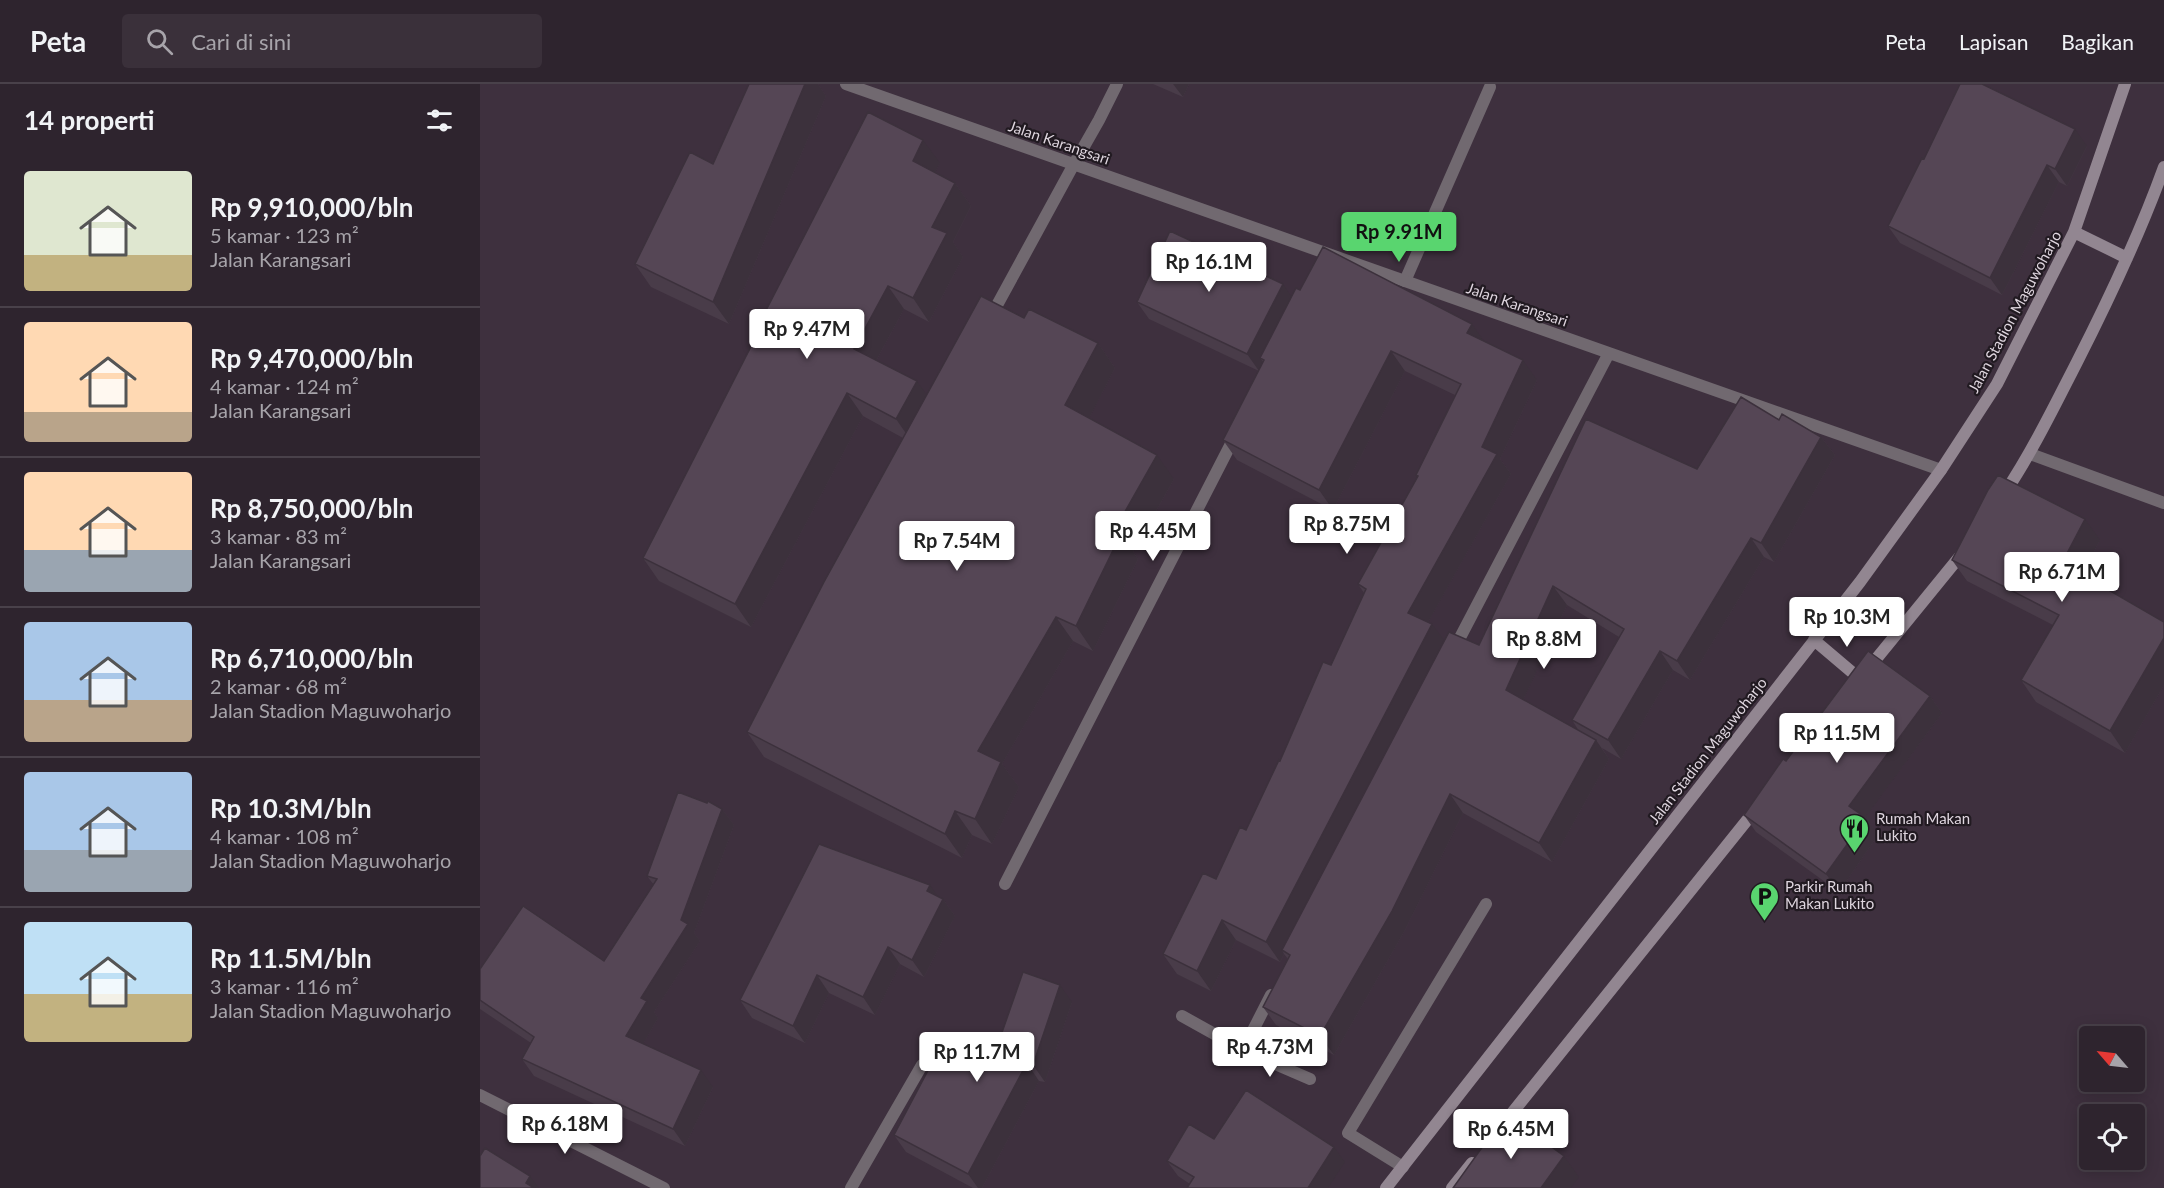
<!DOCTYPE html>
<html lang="id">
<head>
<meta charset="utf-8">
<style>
	body { margin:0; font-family:Lato,sans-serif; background:#3a303a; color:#f1f3f6; height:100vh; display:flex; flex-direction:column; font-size:22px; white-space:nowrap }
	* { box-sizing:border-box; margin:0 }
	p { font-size:20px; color:#a7a4aa }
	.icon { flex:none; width:33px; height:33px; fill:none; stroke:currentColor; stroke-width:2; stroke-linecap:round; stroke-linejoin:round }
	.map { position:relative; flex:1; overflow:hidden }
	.side { display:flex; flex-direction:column; background:#2e242e; width:480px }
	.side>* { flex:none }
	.needle { width:39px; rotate:298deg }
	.buttons { position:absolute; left:1599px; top:942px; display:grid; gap:12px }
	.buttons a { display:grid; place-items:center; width:66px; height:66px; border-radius:6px; background:#2e242e; box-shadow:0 3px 15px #0003,0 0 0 2px #49414a; font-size:30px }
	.price { position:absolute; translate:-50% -51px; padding:0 14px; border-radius:6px; background:#fff; color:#222; font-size:20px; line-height:39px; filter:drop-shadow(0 2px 3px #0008) }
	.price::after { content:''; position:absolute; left:50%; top:36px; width:18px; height:14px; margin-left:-9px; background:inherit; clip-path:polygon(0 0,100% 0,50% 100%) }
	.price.active { background:#59d56f; color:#111 }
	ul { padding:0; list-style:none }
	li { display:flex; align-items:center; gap:18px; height:150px; padding:0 24px }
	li+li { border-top:2px solid #49414a }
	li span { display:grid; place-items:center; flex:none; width:168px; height:120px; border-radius:6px; color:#555 }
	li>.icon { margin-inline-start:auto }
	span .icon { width:72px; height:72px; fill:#fffc; stroke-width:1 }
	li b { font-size:26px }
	h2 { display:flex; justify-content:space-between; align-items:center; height:72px; padding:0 24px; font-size:26px }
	header { display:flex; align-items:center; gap:36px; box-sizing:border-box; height:84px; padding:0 30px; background:#2e242e; border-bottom:2px solid #49414a }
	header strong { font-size:28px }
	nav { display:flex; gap:33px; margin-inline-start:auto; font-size:21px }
	.search { width:420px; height:54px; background:#3a303a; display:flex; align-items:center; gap:15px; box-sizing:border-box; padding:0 21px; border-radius:6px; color:#a7a4aa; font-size:22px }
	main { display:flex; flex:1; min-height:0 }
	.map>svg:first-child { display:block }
</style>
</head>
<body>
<header>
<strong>Peta</strong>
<div class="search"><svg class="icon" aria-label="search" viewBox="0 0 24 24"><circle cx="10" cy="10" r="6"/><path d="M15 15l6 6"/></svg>Cari di sini</div>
<nav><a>Peta</a><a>Lapisan</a><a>Bagikan</a></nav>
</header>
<main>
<section class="side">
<h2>14 properti<svg class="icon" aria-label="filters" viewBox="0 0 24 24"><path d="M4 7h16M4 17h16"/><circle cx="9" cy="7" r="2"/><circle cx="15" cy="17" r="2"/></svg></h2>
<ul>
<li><span style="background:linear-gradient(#dfe7d0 70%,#c2b280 0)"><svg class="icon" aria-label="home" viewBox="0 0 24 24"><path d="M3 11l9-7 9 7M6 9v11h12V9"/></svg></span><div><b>Rp 9,910,000/bln</b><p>5 kamar · 123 m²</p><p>Jalan Karangsari</p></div></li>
<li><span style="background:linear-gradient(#ffd9b3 75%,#b9a48a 0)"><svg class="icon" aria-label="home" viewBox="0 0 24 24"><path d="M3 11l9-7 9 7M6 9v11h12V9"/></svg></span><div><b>Rp 9,470,000/bln</b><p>4 kamar · 124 m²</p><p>Jalan Karangsari</p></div></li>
<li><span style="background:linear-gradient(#ffd9b3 65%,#9aa5b1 0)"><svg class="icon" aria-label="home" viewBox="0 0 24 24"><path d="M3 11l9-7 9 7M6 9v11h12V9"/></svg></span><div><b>Rp 8,750,000/bln</b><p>3 kamar · 83 m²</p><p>Jalan Karangsari</p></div></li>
<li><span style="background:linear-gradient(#a9c7e8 65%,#b9a48a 0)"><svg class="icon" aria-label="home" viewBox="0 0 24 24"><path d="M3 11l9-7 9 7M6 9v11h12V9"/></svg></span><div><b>Rp 6,710,000/bln</b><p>2 kamar · 68 m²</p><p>Jalan Stadion Maguwoharjo</p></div></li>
<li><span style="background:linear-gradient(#a9c7e8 65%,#9aa5b1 0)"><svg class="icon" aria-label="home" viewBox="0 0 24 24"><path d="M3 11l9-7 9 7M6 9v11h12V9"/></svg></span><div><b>Rp 10.3M/bln</b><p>4 kamar · 108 m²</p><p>Jalan Stadion Maguwoharjo</p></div></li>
<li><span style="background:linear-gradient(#bfe0f5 60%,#c2b280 0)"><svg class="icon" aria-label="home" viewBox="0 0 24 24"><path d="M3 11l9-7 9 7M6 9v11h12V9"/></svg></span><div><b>Rp 11.5M/bln</b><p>3 kamar · 116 m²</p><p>Jalan Stadion Maguwoharjo</p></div></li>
</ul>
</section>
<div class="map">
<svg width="1684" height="1104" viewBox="0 0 1684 1104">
	<rect width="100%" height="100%" fill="#3e303e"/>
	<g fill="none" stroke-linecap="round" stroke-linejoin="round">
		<path stroke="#716970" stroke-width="12" d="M594,80l25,-44 18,-36
			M925,197l85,-194
			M923,1083l-55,-34 138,-229"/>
		<path stroke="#716970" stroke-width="12" d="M366,0l1095,386
			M510,234l84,-154
			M1550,370l134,49
			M973,567l156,-298
			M525,800l231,-450
			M702,932l61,34 28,-55
			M763,966l67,29
			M0,1011l184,93
			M371,1104l71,-123"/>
		<path stroke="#928691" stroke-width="12" d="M1594,148l53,26
			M1524,410c28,-42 50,-87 73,-132 32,-63 63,-128 87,-195
			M1334,556l46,39
			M1388,585l97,-119
			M1020,1044l256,-319
			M906,1104l474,-606 81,-112 56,-86 77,-152 51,-148
			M972,1104l20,-25"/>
	</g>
	<path fill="#493c49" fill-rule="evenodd" d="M269,0h69l8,12 -97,228 -78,-37 -16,-23 78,-100z
		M673,0h36l-6,13z
		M1607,62l-20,40 -8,-4 -57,113 -102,-52 -12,-17z
		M460,79l-5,9 20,11 16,23 -18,36 10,15 -34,65 -25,-13 -28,52 51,34 97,-77 74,25 17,25 -26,50 85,61 -41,73 5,7 -45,92 -20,-10 -71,123 17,23 -27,57 -20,-9 -10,23 -198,-101 -17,-25 156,-294 -40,-22 -112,211 -92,-46 -16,-23 118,-231 -2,-3z
		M820,206l184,51 53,39 -37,79 11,15 -83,148 16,19 35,4 218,-176 82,-49 42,17 14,18 -61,107 -10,-5 -74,123 -17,-10 -52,89 -19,-11 7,11 -57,103 -89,-49 -58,117 -71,125 -58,-30 -13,-18 25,-48 -4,-5 -4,8 -44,-22 -25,51 -34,-17 -14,-20 53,-75 30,-49 34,-69 51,-96 33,-72 -6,-9 60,-107 -2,-2 39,-80 -50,-24 -72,139 -96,-50 -14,-20 36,-69 -110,-52 -12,-17 155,-5zM1087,521l52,32 -47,83 7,11 -56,-31z
		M1620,456l-18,35 82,47v63l-39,68 -89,-51 -15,-22 32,-55 -86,-44 -15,-21z
		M1450,612l12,17 -77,104 13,18 -39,57 -83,-60 -12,-17 42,-54z
		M242,725l12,16 -40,108 6,8 -46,71 4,6 -15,26 70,43 -28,59 -151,-70 -12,-17 9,-16 -51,-34v-40l124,-8 50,-76 -7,-9z
		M457,812l6,3 12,17 -31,61 -24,-13 -25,51 -46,-22 -24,50 -53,-25 -12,-18z
		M592,918l-27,80 -6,-1 -57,107h-9l-67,-36 -12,-17 96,-68z
		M734,1055l131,23 -155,22 -12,-8 -11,-15z"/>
	<path fill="#3c313c" d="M325,0h13l8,12 -97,228 -16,-22z
		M693,0h16l-6,13z
		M1595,45l12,17 -20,40 -12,-17z
		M443,56l17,23 -11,21 -16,-23z
		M1567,81l12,17 -57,113 -12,-17z
		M475,99l16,23 -18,36 10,15 -34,65 -16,-24 19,-71z
		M803,200l12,18 -35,56 4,5 -5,8 -12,-17z
		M408,202l16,23 -34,63 -16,-23z
		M992,240l14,20 -19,-11z
		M618,259l17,25 -32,62 -18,-25z
		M911,267l14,20 -72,139 -14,-20z
		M1043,276l14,20 -37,79 11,15 -89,159 -14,-20 74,-166z
		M437,297l16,23 -21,38 -16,-23z
		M367,309l16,23 -112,211 -16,-23z
		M1341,353l14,18 -61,107 -13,-19z
		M677,371l17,24 -41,73 5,7 -45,92 -17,-25 38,-95z
		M1605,435l15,21 -23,44 -15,-21z
		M1271,454l13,19 -74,123 -13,-19z
		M1073,502l14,19 -48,104 -13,-19z
		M576,533l17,24 -71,123 17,23 -27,57 -17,-25 3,-68z
		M952,540l15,20 -165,306 2,4 -4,8 -14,-20z
		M1684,554v47l-39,68 -15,-22z
		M1180,567l13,19 -52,89 -13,-19z
		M1450,612l12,17 -81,110 -12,-17z
		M1116,656l13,19 -57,103 -13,-19z
		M970,710l13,19 -58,117 -71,125 -14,-19z
		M242,725l12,16 -40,108 6,8 -46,71 4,6 -20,35 -12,-17 15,-38 40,-78z
		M475,727l17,24 -10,23 -17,-24z
		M1386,734l12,17 -39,57 -13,-18z
		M450,801l12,17 1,-3 12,17 -31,61 -12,-17 15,-69z
		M742,836l14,20 -25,51 -14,-20z
		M408,863l12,17 -25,51 -12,-18z
		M337,891l12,18 -24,50 -12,-17z
		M580,901l12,17 -27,80 -12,-17z
		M547,979l12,18 -57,107h-4l-10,-14z
		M221,986l12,17 -28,59 -12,-17z
		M854,1063l11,15 -17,26h-20z
		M1084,1072l15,21 -8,11h-30z
		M50,1092l9,12h-10l-3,-5z"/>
	<path fill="#554655" stroke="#3c313c" stroke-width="1.5" d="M269,0h56l-92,218 -78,-38 55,-112 23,12z
		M1480,0h22l93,45 -20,40 -8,-4 -57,113 -102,-52 34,-68 2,1z
		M388,28l55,28 -10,21 42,22 -23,44 15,6 -34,65 -25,-12 -34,63 63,32 -21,38 -49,-26 -112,211 -92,-46 119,-233 -3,-1z
		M690,147l113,53 -36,70 -110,-52z
		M843,163l149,77 -5,9 56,27 -41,87 15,7 -89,159 24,11 -166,318 -44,-22 -25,51 -34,-17 40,-81 13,6 24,-52 6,3 33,-70 1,1 43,-99 8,3 35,-76 -8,-5 60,-108 -2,-1 45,-91 -70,-33 -72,139 -96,-50 41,-80 -4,-2 36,-70 4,2z
		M501,212l43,22 5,-9 69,34 -33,62 92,50 -43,76 7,3 -45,92 -20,-9 -78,134 23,11 -26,57 -20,-8 -10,23 -198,-102 77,-150z
		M1261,313l38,23 3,-6 39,23 -60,106 -10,-5 -74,123 -17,-10 -52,89 -36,-20 52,-91 -71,-43 -47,104 90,50 -57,103 -89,-49 -58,117 -72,125 -57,-29 27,-52 -8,-5 167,-318 30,13 107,-226 111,50z
		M1518,391l87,44 -23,44 102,59v16l-54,93 -89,-51 38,-65 -107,-55 36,-70z
		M1388,567l62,45 -81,110 17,12 -40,56 -82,-59 39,-56 3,2z
		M198,708l29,11 1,-2 14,8 -41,111 7,4 -47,74 6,3 -21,35 75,34 -28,59 -151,-70 12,-22 -54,-37v-31l43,-63 81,55 53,-82 -10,-3z
		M339,760l111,41 -3,6 16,8 -31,61 -24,-13 -25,50 -46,-22 -24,51 -53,-26z
		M543,888l37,13 -27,80 -6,-2 -59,111 -74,-39 49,-93 47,25z
		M766,1006l88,57 -26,41h-121l7,-11 -27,-16 22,-37 25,15z
		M1026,1030l58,42 -23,32h-88z
		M5,1064l45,28 -4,7 8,5h-54v-32z"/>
	<defs>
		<symbol id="restaurant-pin" viewBox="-11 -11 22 30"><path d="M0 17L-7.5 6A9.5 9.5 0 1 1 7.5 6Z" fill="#59d56f" stroke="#211a21"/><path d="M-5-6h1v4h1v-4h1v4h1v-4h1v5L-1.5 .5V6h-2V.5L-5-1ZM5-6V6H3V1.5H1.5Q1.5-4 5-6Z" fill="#111"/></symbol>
		<symbol id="parking-pin" viewBox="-11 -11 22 30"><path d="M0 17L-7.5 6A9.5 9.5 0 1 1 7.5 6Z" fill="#59d56f" stroke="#211a21"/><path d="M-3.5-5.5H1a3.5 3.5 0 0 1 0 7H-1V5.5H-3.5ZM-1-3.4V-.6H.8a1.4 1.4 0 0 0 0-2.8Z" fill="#111"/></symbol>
	</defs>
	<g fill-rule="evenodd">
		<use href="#restaurant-pin" x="1358" y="728" width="33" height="45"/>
		<use href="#parking-pin" x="1268" y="796" width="33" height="45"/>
	</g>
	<g text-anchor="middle" stroke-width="4.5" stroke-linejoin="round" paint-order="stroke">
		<g font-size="15" fill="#dfd6df" stroke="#211a21">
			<text transform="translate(579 59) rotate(19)" y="5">Jalan Karangsari</text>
			<text transform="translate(1037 221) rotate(19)" y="5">Jalan Karangsari</text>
			<text transform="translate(1535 228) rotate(-62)" y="5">Jalan Stadion Maguwoharjo</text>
			<text transform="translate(1228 667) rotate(-52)" y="5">Jalan Stadion Maguwoharjo</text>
		</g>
		<g font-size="15" fill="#dfd6df" stroke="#211a21" text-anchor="start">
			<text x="1396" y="740">Rumah Makan<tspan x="1396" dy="17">Lukito</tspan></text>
			<text x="1305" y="808">Parkir Rumah<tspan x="1305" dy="17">Makan Lukito</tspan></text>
		</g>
	</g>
</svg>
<div class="buttons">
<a><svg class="needle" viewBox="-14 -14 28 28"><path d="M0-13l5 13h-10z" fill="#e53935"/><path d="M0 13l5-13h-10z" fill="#a7a4aa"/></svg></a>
<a><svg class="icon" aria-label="locate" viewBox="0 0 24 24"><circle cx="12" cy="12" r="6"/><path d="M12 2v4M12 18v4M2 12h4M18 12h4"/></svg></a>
</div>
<b class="price active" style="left:919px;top:179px">Rp 9.91M</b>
<b class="price" style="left:729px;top:209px">Rp 16.1M</b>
<b class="price" style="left:327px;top:276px">Rp 9.47M</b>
<b class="price" style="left:867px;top:471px">Rp 8.75M</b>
<b class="price" style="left:673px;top:478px">Rp 4.45M</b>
<b class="price" style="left:477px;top:488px">Rp 7.54M</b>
<b class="price" style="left:1582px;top:519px">Rp 6.71M</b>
<b class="price" style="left:1367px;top:564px">Rp 10.3M</b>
<b class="price" style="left:1064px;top:586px">Rp 8.8M</b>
<b class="price" style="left:1357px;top:680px">Rp 11.5M</b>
<b class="price" style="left:790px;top:994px">Rp 4.73M</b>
<b class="price" style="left:497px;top:999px">Rp 11.7M</b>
<b class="price" style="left:85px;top:1071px">Rp 6.18M</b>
<b class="price" style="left:1031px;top:1076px">Rp 6.45M</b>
</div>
</main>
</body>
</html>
